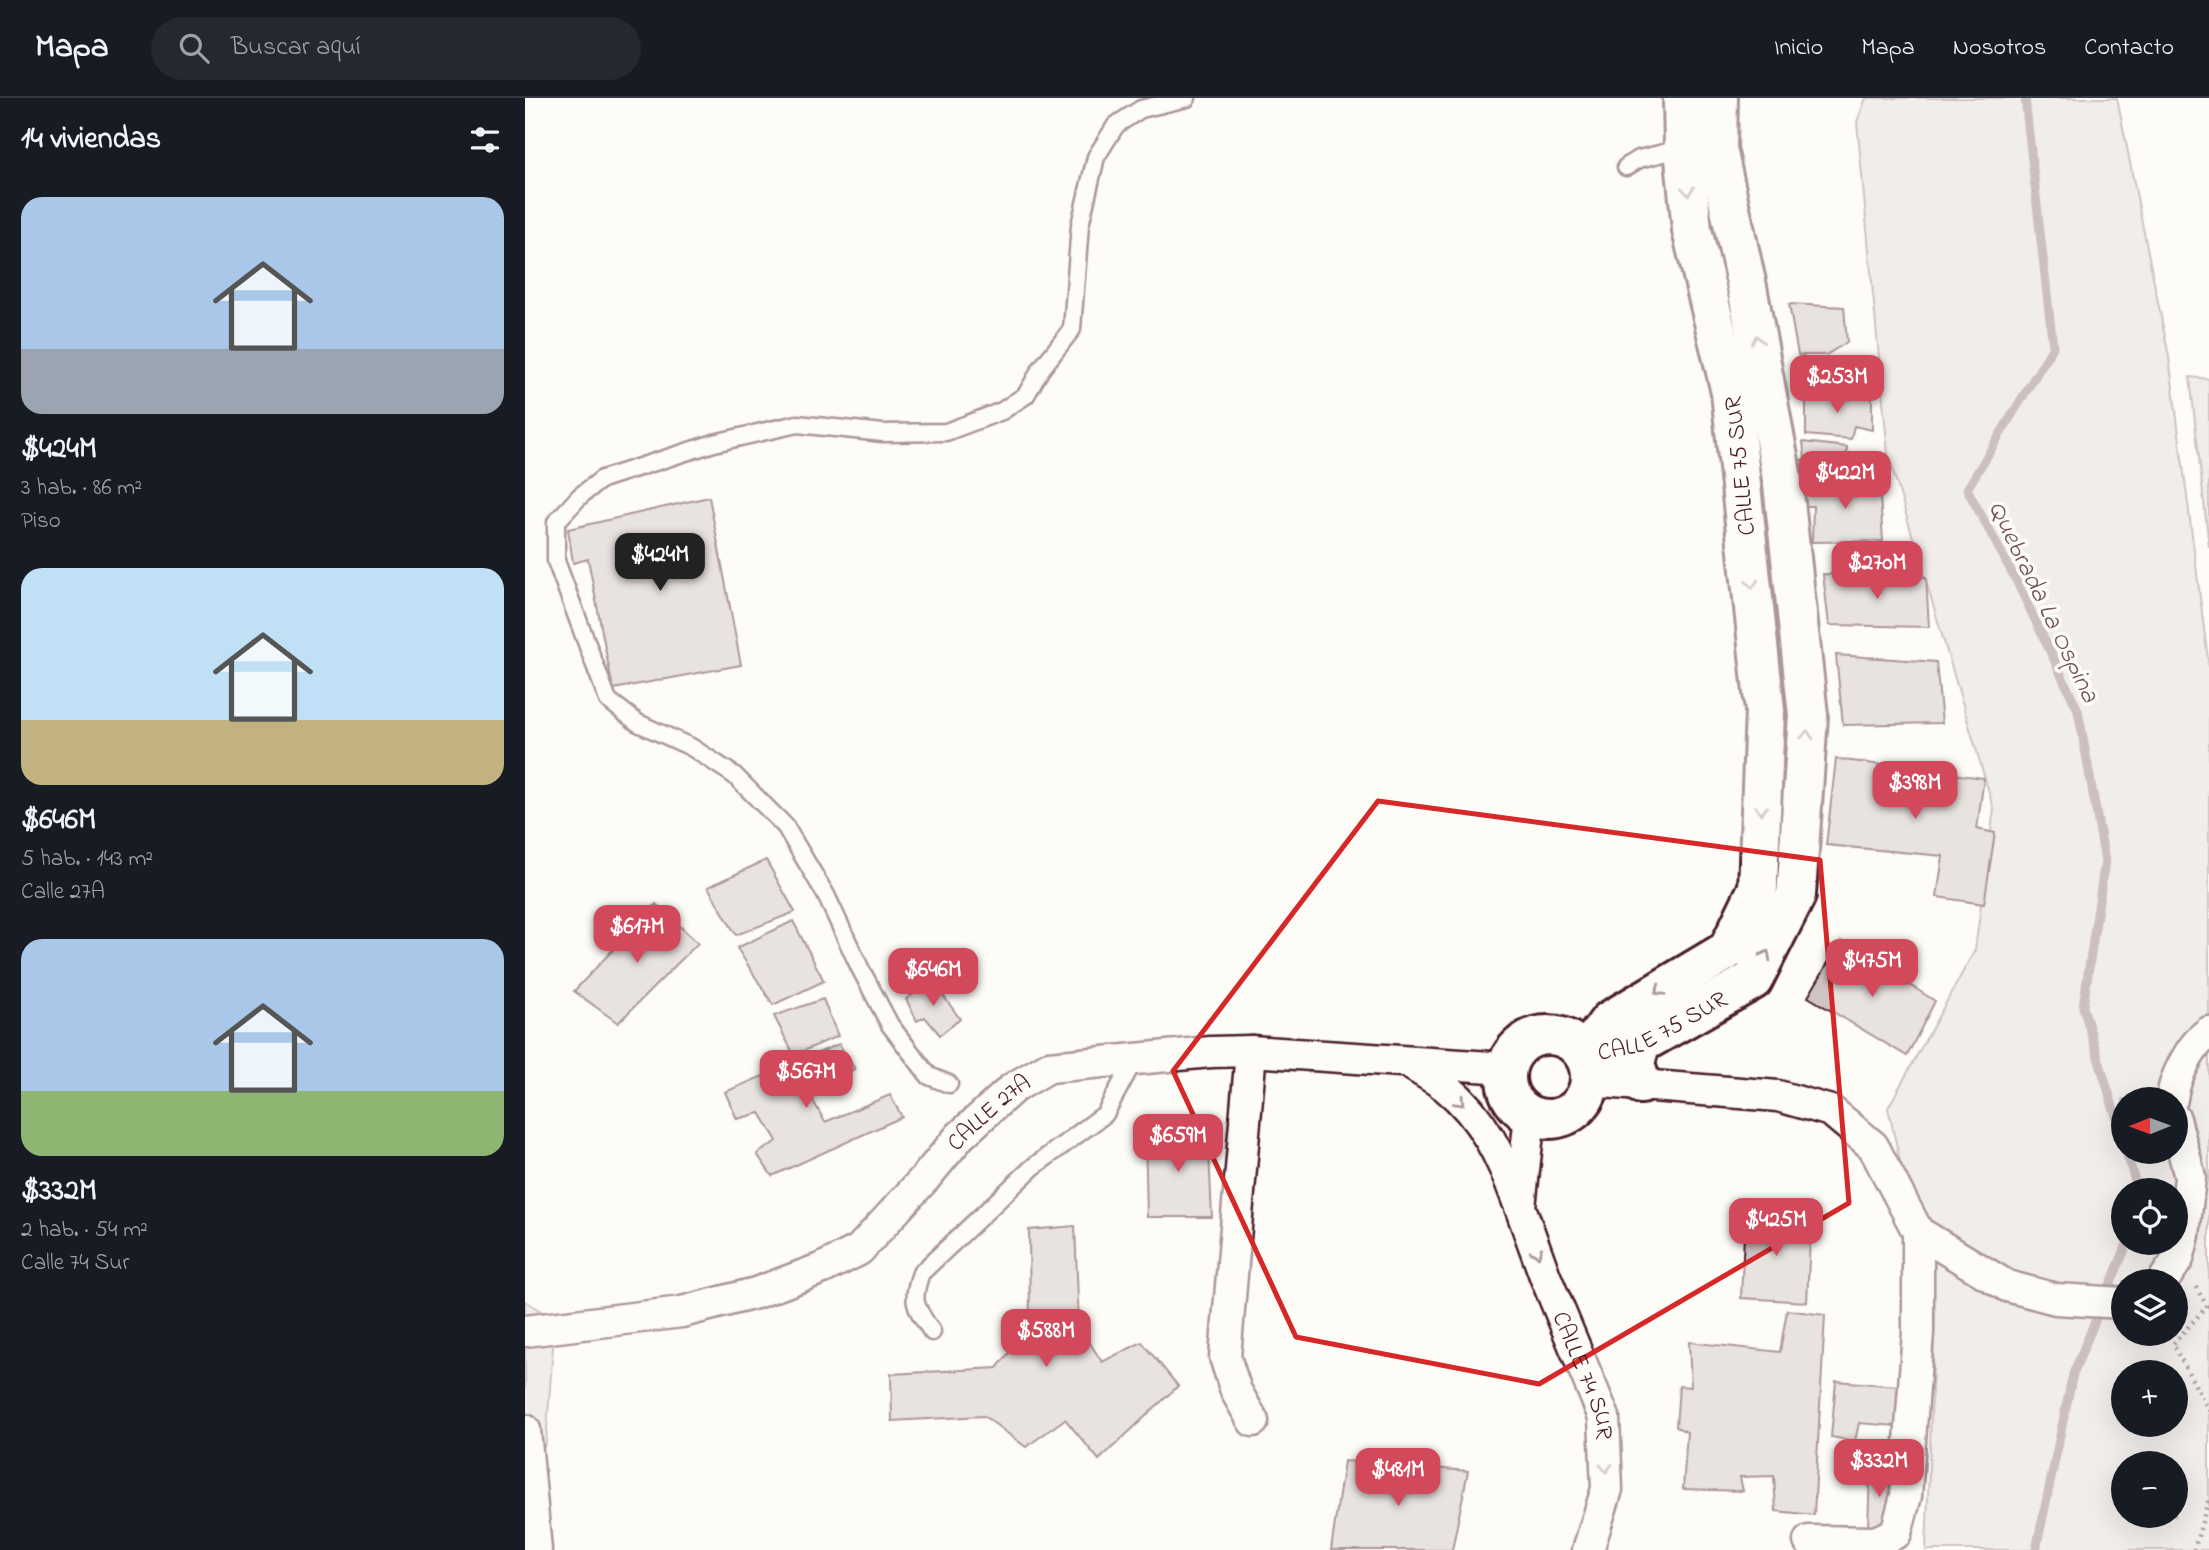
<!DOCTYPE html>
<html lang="es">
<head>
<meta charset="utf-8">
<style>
	body { margin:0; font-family:"Indie Flower",sans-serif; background:#242831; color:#f1f3f6; height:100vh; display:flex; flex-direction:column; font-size:26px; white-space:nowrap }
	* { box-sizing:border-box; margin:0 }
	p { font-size:23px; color:#9ea1a6 }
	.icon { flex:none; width:38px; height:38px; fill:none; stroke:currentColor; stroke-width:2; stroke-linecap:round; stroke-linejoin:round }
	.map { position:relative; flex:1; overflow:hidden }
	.side { display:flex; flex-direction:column; background:#171b24; width:525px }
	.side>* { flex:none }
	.needle { width:46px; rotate:269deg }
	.tools { position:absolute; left:1586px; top:989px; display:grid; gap:14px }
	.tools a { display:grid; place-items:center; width:77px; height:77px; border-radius:50%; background:#171b24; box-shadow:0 7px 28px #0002; font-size:35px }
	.price { position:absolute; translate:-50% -60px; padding:0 16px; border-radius:14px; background:#d1495b; color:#fff; font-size:23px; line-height:46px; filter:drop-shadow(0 2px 4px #0008) }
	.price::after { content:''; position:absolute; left:50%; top:42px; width:21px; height:16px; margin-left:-10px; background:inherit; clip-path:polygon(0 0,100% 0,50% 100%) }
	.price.current { background:#222; color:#fff }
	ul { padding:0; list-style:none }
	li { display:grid; align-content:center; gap:14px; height:371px; padding:0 21px }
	li span { display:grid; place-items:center; height:217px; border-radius:21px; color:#555 }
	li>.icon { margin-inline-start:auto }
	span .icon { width:126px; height:126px; fill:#fffc; stroke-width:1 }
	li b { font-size:30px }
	h2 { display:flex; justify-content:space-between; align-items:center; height:84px; padding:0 21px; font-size:30px }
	header { display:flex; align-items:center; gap:42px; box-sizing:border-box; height:98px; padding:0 35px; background:#171b24; border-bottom:2px solid #363941 }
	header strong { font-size:33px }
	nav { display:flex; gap:38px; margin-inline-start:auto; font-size:24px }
	.search { width:490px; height:63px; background:#242831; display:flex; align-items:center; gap:18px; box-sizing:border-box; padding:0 24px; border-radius:38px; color:#9ea1a6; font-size:26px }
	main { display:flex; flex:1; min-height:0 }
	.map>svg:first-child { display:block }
</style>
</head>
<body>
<header>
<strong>Mapa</strong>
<div class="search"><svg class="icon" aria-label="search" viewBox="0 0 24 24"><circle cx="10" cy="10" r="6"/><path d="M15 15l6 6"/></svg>Buscar aquí</div>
<nav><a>Inicio</a><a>Mapa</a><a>Nosotros</a><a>Contacto</a></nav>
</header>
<main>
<section class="side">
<h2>14 viviendas<svg class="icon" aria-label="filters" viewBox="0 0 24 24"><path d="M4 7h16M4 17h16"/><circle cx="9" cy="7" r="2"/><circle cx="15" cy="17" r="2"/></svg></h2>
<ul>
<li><span style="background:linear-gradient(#a9c7e8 70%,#9aa5b1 0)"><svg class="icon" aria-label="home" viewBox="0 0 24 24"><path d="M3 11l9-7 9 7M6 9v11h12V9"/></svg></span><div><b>$424M</b><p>3 hab. · 86 m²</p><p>Piso</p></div></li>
<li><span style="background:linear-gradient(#bfe0f5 70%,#c2b280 0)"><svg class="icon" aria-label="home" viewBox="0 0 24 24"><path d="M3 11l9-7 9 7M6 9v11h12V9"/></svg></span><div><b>$646M</b><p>5 hab. · 143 m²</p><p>Calle 27A</p></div></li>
<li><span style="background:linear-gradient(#a9c7e8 70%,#8fb573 0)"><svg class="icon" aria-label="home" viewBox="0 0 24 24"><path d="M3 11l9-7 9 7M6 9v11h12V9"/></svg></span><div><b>$332M</b><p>2 hab. · 54 m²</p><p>Calle 74 Sur</p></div></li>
</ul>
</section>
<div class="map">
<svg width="1684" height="1452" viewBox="0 0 1684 1452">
	<rect width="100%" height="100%" fill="#fdfcf7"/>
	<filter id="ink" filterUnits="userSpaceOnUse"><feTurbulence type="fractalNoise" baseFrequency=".0143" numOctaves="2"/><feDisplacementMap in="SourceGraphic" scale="14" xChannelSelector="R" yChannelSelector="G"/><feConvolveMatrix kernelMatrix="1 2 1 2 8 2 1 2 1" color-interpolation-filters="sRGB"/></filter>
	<g filter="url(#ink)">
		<path fill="#e3dcda" stroke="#967e82" stroke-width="2" fill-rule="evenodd" d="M1341,0h251l52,259 40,310v883h-283l9,-236 -47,-206 87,-158 19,-141 -106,-355 -31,-332zM1598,1001h52v53h-52zM1598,1092h52v52h-52zM1598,1183h52v53h-52zM1598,1274h52v52h-52zM1598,1365h52v53h-52z
			M1665,279l19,2v168z
			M0,1203l30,19 -9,122 -21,47z"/>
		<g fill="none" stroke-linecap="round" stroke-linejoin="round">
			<path stroke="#91777b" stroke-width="9" d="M1500,0l28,249 -86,142 50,93 61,128 27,151 -22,146 40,133
				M1601,1054l12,38
				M1511,1452l37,-176 55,-132"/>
		</g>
		<path fill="#d0c5c4" stroke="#4a1f2b" stroke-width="2" d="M1264,206l55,3 3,35 -21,13h-28z
			M1281,297l66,2v33l-18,-4 -3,13 -45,-4z
			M1278,344l44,5 -1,34 -47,-2 -3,-18 9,-2z
			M1354,382l4,61 -71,1 1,-36h-9l2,-23z
			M184,399l32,168 -128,24 -25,-130 -15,4 -5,-34z
			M1298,476l103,3 3,50 -100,-2z
			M1311,557l100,7 6,61 -99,2z
			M1311,661l148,19 -7,51 18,4 -11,71 -47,-7 6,-41 -117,-11z
			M241,762l29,52 -59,23 -28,-48z
			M131,806l42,39 -80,80 -44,-32z
			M268,823l31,60 -51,24 -36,-57z
			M1316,843l94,60 -28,55 -99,-59z
			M408,883l27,38 -20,16 -15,-18 -8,4 -11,-22z
			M298,901l15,37 -44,19 -20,-39z
			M314,946l16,25 -48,21 18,32 65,-27 12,22 -130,59 -15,-22 20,-13 -17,-28 -23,6 -12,-27z
			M683,1031l4,88h-65l-2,-86z
			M1220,1116l66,3 -4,85 -66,-4z
			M550,1128l4,100 23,36 40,-20 36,44 -79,74 -34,-41 -39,28 -42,-31 -92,5 -1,-47 106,-6 33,-41 -1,-97z
			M1262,1212l38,5 -11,200 -38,-4 -2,-35 -34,1 3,14 -60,-2 4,-57 -11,-5 3,-41 12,1 -2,-45 91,10z
			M1311,1283l74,6 -1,40 -50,-4 -4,18 -24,-4z
			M819,1363l124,10 -16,79h-121z
			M1364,1370l1,60h-22l2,-59z"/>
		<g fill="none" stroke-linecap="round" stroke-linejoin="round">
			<defs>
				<path id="service" d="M1101,69l13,-8 45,-11
					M424,986l-20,-8 -39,-51 -30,-57 -34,-73 -41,-69 -51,-51 -43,-28 -53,-24 -30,-23 -52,-139v-39l24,-26 22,-17 112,-36 83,-19 86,9 63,-1 56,-21 24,-16 15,-26 31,-40 8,-104 16,-68 20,-32 25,-16 46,-11
					M407,1234c-16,-25 -22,-29 -11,-59l112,-106 72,-53 30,-56"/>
				<g id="minor">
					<path d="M726,953l-26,306 11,34 17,30"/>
					<path d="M884,965c12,8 26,15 37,24 37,30 56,71 72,115"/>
					<path d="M1065,983l188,15 53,15 42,35 45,86 89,54 49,13 67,4"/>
					<path d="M1647,1001c2,-22 19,-54 37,-67"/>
					<path id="s1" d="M1005,1017l-10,92 25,69 59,141 3,72 -19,61"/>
					<path d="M1638,1183l15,-22 6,-24 6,-58 -15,-58"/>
					<path id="s2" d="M0,1233l157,-19 74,-19 67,-25 36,-18 67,-73 34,-41 53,-48 36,-21 162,-15 40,-1 255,17"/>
					<path d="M0,1332l11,120"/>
					<path d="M1284,1443l66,1 21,-9 10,-37 12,-164v-100"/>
				</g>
				<g id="tertiary">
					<circle cx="1023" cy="979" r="42"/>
					<path d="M1115,946l-5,20 6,20"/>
					<path id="s3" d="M1059,957l56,-11 113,-64 43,-85 12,-180 -25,-231 -36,-197 -30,-138 1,-51"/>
					<path d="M1059,957l25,-34 119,-71 30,-62 7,-177 -34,-319 -39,-162 -8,-82 -1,-50"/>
				</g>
			</defs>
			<use href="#service" stroke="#4a1f2b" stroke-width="21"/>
			<use href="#minor" stroke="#4a1f2b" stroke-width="35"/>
			<use href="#tertiary" stroke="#4a1f2b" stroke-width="44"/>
			<path stroke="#4a1f2b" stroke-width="4.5" stroke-dasharray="2 5" stroke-linecap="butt" d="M1671,1189l11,19 -34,38 36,67
				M1669,1452l15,-52"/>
			<use href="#service" stroke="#fdfcf7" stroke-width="16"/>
			<use href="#minor" stroke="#fdfcf7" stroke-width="30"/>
			<use href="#tertiary" stroke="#fdfcf7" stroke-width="38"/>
		</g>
		<defs><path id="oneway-chevron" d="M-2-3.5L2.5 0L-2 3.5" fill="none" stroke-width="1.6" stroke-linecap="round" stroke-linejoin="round" transform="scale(1.75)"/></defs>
		<g stroke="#ac999b">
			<use href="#oneway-chevron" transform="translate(1163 93) rotate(85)"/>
			<use href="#oneway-chevron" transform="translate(1232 242) rotate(-100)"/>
			<use href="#oneway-chevron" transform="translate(1227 486) rotate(84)"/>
			<use href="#oneway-chevron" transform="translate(1282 637) rotate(-86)"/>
			<use href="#oneway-chevron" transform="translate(1236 712) rotate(92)"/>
			<use href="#oneway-chevron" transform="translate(1241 857) rotate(-63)"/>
			<use href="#oneway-chevron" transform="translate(1134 893) rotate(149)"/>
			<use href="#oneway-chevron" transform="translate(935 1004) rotate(46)"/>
			<use href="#oneway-chevron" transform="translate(1012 1155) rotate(70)"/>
			<use href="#oneway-chevron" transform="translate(1081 1370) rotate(88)"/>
		</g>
	</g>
	<path d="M0 0H1684V1452H0ZM853,703l442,59 29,343 -310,181 -243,-47 -123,-266z" fill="#fdfcf7" fill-opacity=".55" fill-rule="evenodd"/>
	<path fill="none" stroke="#d62828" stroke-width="5" stroke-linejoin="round" d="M853,703l442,59 29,343 -310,181 -243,-47 -123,-266z"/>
	<g text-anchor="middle" stroke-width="7" stroke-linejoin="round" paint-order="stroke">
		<g font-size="24" fill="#4a1f2b" stroke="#fdfcf7">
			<text transform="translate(1214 368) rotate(-96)" y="8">CALLE 75 SUR</text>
			<text dy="8" stroke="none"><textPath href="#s3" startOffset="84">CALLE 75 SUR</textPath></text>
			<text dy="8" stroke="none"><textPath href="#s2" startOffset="536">CALLE 27A</textPath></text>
			<text dy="8" stroke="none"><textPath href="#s1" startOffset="273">CALLE 74 SUR</textPath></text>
		</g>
		<g font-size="26" font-style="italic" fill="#73525a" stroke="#fdfcf7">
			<text transform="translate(1520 503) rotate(64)" y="9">Quebrada La Ospina</text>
		</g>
	</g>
</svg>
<div class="tools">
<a><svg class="needle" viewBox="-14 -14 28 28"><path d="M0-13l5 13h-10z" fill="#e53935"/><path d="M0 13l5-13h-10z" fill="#9ea1a6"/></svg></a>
<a><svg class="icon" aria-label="locate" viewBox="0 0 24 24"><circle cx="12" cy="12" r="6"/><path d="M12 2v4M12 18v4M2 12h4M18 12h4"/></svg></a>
<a><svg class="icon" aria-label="layers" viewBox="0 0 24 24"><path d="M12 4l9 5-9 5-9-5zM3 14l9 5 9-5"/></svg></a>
<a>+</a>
<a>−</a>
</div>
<b class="price" style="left:1312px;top:317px">$253M</b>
<b class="price" style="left:1320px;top:413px">$422M</b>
<b class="price current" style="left:135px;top:495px">$424M</b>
<b class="price" style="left:1352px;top:503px">$270M</b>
<b class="price" style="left:1390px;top:723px">$398M</b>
<b class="price" style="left:112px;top:867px">$617M</b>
<b class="price" style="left:1347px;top:901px">$475M</b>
<b class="price" style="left:408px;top:910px">$646M</b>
<b class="price" style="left:281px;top:1012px">$567M</b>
<b class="price" style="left:653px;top:1076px">$659M</b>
<b class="price" style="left:1251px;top:1160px">$425M</b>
<b class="price" style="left:521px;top:1271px">$588M</b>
<b class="price" style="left:1354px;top:1401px">$332M</b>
<b class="price" style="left:873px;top:1410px">$481M</b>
</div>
</main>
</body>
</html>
